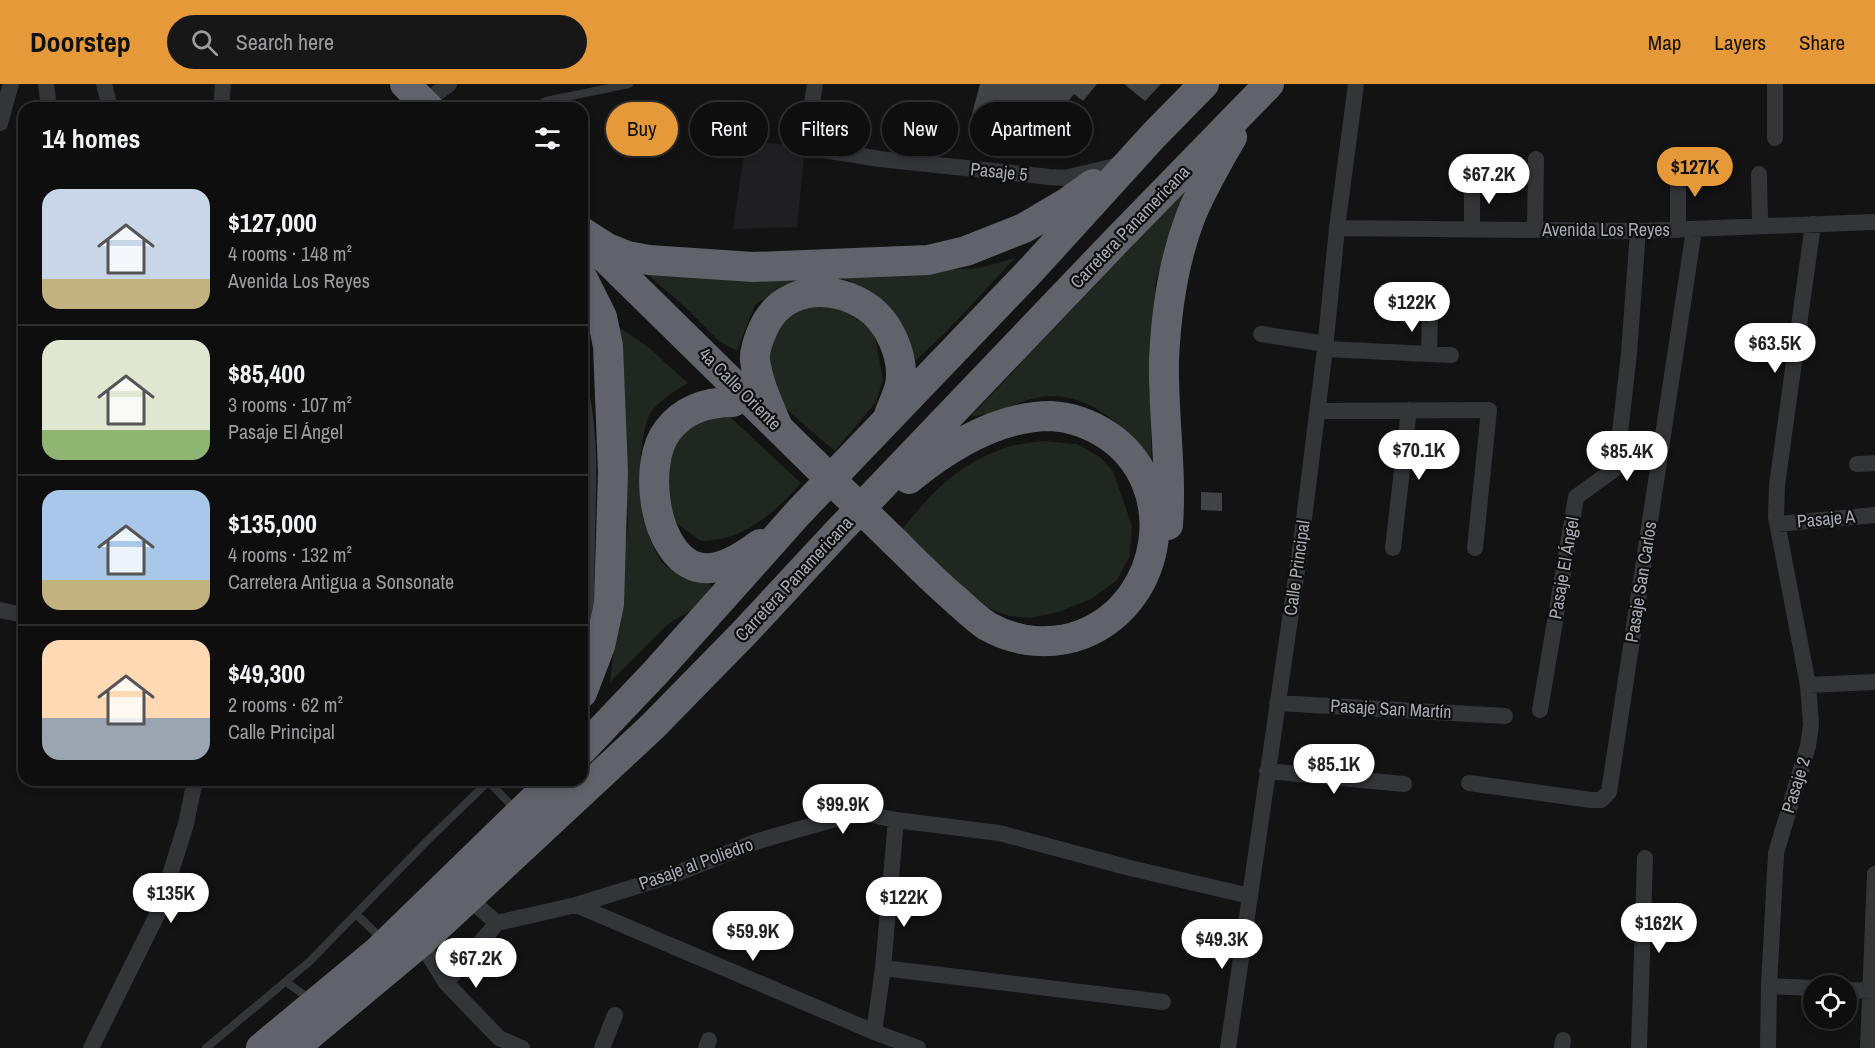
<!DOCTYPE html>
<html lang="en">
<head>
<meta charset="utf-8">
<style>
	body { margin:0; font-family:"Archivo Narrow",sans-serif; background:#171718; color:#f1f3f6; height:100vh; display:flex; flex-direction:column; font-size:22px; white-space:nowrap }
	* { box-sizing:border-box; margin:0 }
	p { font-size:20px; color:#9b9c9e }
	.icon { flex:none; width:33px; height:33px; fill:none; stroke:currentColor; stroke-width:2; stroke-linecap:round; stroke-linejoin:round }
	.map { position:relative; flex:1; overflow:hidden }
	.panel { position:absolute; left:18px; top:18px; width:570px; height:684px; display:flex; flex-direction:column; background:#0e0e0f; border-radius:18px; box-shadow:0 3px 9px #0003,0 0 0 2px #2e2e2f }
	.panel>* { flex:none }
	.banner { position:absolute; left:606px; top:18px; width:570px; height:54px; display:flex; gap:12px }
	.controls { position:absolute; left:1803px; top:891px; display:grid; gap:12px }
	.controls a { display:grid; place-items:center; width:54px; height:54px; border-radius:50%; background:#0e0e0f; box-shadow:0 3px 9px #0003,0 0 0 2px #2e2e2f; font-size:30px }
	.price { position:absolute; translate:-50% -51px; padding:0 14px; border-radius:21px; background:#fff; color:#222; font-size:20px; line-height:39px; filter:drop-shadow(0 2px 3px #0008) }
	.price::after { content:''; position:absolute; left:50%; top:36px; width:18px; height:14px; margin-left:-9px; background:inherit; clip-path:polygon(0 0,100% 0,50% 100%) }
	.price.on { background:#e69939; color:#111 }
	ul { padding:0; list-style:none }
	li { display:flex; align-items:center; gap:18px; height:150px; padding:0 24px }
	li+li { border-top:2px solid #2e2e2f }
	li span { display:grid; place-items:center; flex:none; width:168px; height:120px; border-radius:18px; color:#555 }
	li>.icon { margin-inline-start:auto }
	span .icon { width:72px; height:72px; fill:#fffc; stroke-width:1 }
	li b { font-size:26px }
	h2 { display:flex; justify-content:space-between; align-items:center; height:72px; padding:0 24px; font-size:26px }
	.chip { padding:0 21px; border-radius:27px; background:#0e0e0f; box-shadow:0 3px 9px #0003,0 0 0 2px #2e2e2f; font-size:21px; line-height:54px }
	.chip.on { background:#e69939; color:#111 }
	header { display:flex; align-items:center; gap:36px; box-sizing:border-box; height:84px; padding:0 30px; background:#e69939; color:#111 }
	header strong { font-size:28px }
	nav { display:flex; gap:33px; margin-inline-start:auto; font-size:21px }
	.search { width:420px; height:54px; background:#171718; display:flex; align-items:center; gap:15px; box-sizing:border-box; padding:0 21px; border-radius:33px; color:#9b9c9e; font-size:22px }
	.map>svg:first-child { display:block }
</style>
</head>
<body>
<header>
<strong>Doorstep</strong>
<div class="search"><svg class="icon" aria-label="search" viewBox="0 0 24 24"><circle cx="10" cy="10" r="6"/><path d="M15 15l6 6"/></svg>Search here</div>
<nav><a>Map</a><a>Layers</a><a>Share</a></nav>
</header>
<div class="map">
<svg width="1875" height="964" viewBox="0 0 1875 964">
	<rect width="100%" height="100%" fill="#131314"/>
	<path fill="#1f1f21" d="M746,56l59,7 -8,80 -64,2z"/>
	<path fill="#1f2720" d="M1188,103l-32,93 -7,93 3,96c-8,-11 -14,-25 -24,-35 -25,-27 -62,-46 -100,-34 -19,6 -36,16 -57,16z
		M1015,174l-65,70 -37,35 -52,-72 -12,-11 -21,-2h-22l-22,7 -29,20 -18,46 -18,-10 -34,-34 -37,-32 13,-5 269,2 53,-5z
		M819,223h18l28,17 10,13 8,43 -7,22 -41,49c-11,-10 -53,-43 -58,-54 -14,-30 -12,-74 23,-88 6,-2 13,-1 19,-2z
		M617,242l31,21 40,36c-13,8 -32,19 -39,33 -15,34 -11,118 14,147 10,11 29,12 42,18 5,2 9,9 13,13l-50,30 -58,58 18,-157 -7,-159z
		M730,333l71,66c-20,23 -46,47 -76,55 -7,2 -16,2 -24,3l-26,-19 -7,-25 1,-49 5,-13 32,-17z
		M1042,357l35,3 23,13 13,14 19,55 -2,30 -13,24 -26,19 -33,13 -27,6 -22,-2 -21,-8 -15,-11 -71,-68c30,-36 53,-63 100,-80 12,-5 27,-6 40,-8z"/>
	<path fill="#424347" d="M980,0h117l-14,17 -9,-7 -30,37 -28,-23 -28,32 -19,-15z
		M1124,0h37l-16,17z
		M1201,408l21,1v18l-21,-1z"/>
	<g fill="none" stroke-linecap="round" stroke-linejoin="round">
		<path stroke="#343539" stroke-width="8" d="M533,24l13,-7 83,-17
			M489,698l22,23
			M356,830l26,25
			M286,898l24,17
			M206,964l103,-86 119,-122 62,-60"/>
		<path stroke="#343539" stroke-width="16" d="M46,0l3,24
			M104,0l6,24
			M815,0l-10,63 75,12 170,18 15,1 50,-12
			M1775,0v54
			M437,9l12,-9
			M221,24l2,-24
			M0,39l11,-39
			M1678,83v63
			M1759,90l1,51
			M1337,144l301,3 237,-9
			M1472,145v-48
			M1535,146l1,-71
			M1261,250l65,10
			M1325,265l126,6
			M1429,270l1,-42
			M582,313c9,49 6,93 5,142 -1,37 1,73 -5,109
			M1318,327l171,-1 -14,138
			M1857,380l18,-1
			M1778,440l97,-9
			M1393,464l16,-138
			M0,526l24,5
			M1808,601l67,-3
			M1277,619l228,13
			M1540,626l36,-213 40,-29 13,-115 9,-122
			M1267,687l137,13
			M1469,699l122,17h10l8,-8 85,-562
			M468,814l29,25 79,-18 97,-30 85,-34 84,-24 25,-3 29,6 103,13 131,35 120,28
			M576,821l298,127 44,16
			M421,858l25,41 53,55 23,10
			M883,884l280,34
			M446,899l51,-60
			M1769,902l45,2
			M1846,906l29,1
			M874,948l9,-64 13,-148
			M91,964l67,-135 28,-89 9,-44
			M602,964l13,-33
			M706,964l3,-8
			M1228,964l73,-505 24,-194 12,-121 19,-144
			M1562,964l1,-8
			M1639,964l6,-190
			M1768,964l1,-62 7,-133 32,-107 3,-21 -3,-40 -32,-168 1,-32 36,-261
			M1868,964l7,-174"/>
		<path stroke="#60646a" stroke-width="30" d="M405,0l24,24
			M582,148l25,16 20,8 22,4 104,7 175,-7 38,-9 58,-23 44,-26 25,-18
			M597,166l225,221
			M582,193l20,40 6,29 5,126 -4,132 -9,42 -18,47
			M733,318c-25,0 -49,7 -65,28 -26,32 -15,124 29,137 21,6 47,-11 63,-23
			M777,341c-9,-21 -19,-42 -22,-65 -1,-10 4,-22 8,-31 18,-41 65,-46 101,-24 25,15 41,52 36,80 -2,10 -8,21 -11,30
			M1168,441c4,-55 -5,-109 -4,-164 2,-49 9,-98 26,-143 11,-28 27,-55 42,-81
			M897,460c19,19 38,38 59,56 10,9 20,19 31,26 30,17 65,20 96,8 82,-33 98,-150 24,-199 -17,-11 -36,-18 -56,-19 -53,0 -103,31 -142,63
			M582,666l74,-78 143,-160 233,-243 122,-134 50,-51
			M261,964l117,-97 176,-171
			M294,964l127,-106 231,-215 92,-94 93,-100 280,-293 152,-156"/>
		<path stroke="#60646a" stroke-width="30" d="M822,387l75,73"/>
	</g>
	<g text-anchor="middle" stroke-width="4.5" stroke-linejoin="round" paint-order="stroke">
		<g font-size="18" fill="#a5abb4" stroke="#0e0e0f">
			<text transform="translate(999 88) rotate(6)" y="6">Pasaje 5</text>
			<text transform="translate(1130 143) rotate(-46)" y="6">Carretera Panamericana</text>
			<text x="1606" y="152">Avenida Los Reyes</text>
			<text transform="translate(740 305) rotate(45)" y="6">4a Calle Oriente</text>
			<text transform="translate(1826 435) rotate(-5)" y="6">Pasaje A</text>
			<text transform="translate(1297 484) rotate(-82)" y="6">Calle Principal</text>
			<text transform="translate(1564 484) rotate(-80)" y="6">Pasaje El Ángel</text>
			<text transform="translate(794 495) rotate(-47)" y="6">Carretera Panamericana</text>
			<text transform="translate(1641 498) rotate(-81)" y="6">Pasaje San Carlos</text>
			<text transform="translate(1391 625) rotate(3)" y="6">Pasaje San Martín</text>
			<text transform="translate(1796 701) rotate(-73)" y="6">Pasaje 2</text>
			<text transform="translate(696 780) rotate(-20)" y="6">Pasaje al Poliedro</text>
		</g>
	</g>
</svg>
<div class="controls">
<a><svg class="icon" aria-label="locate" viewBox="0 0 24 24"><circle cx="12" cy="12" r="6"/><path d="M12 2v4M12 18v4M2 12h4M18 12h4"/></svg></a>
</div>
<b class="price on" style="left:1695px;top:114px">$127K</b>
<b class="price" style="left:1489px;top:121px">$67.2K</b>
<b class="price" style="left:1412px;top:249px">$122K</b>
<b class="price" style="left:1775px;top:290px">$63.5K</b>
<b class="price" style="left:1419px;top:397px">$70.1K</b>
<b class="price" style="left:1627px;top:398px">$85.4K</b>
<b class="price" style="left:1334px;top:711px">$85.1K</b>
<b class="price" style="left:843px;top:751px">$99.9K</b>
<b class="price" style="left:171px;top:840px">$135K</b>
<b class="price" style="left:904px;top:844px">$122K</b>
<b class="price" style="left:1659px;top:870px">$162K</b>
<b class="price" style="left:753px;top:878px">$59.9K</b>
<b class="price" style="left:1222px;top:886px">$49.3K</b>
<b class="price" style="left:476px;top:905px">$67.2K</b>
<div class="banner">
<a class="chip on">Buy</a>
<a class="chip">Rent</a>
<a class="chip">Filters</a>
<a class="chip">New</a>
<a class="chip">Apartment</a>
</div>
<section class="panel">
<h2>14 homes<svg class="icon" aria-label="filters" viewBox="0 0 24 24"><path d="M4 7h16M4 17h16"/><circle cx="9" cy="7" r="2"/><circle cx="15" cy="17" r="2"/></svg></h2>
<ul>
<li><span style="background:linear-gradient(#c9d6e8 75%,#c2b280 0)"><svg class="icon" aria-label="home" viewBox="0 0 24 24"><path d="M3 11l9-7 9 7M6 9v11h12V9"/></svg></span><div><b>$127,000</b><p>4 rooms · 148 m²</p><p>Avenida Los Reyes</p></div></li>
<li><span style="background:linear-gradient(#dfe7d0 75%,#8fb573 0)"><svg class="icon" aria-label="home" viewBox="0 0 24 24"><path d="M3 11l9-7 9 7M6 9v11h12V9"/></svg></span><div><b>$85,400</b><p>3 rooms · 107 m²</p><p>Pasaje El Ángel</p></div></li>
<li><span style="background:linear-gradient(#a9c7e8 75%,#c2b280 0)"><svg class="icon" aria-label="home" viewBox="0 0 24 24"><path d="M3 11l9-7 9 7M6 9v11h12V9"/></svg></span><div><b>$135,000</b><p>4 rooms · 132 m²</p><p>Carretera Antigua a Sonsonate</p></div></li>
<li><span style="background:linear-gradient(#ffd9b3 65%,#9aa5b1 0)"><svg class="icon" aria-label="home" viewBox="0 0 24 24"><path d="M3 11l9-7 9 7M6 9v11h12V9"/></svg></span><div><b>$49,300</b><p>2 rooms · 62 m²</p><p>Calle Principal</p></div></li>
</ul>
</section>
</div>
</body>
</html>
